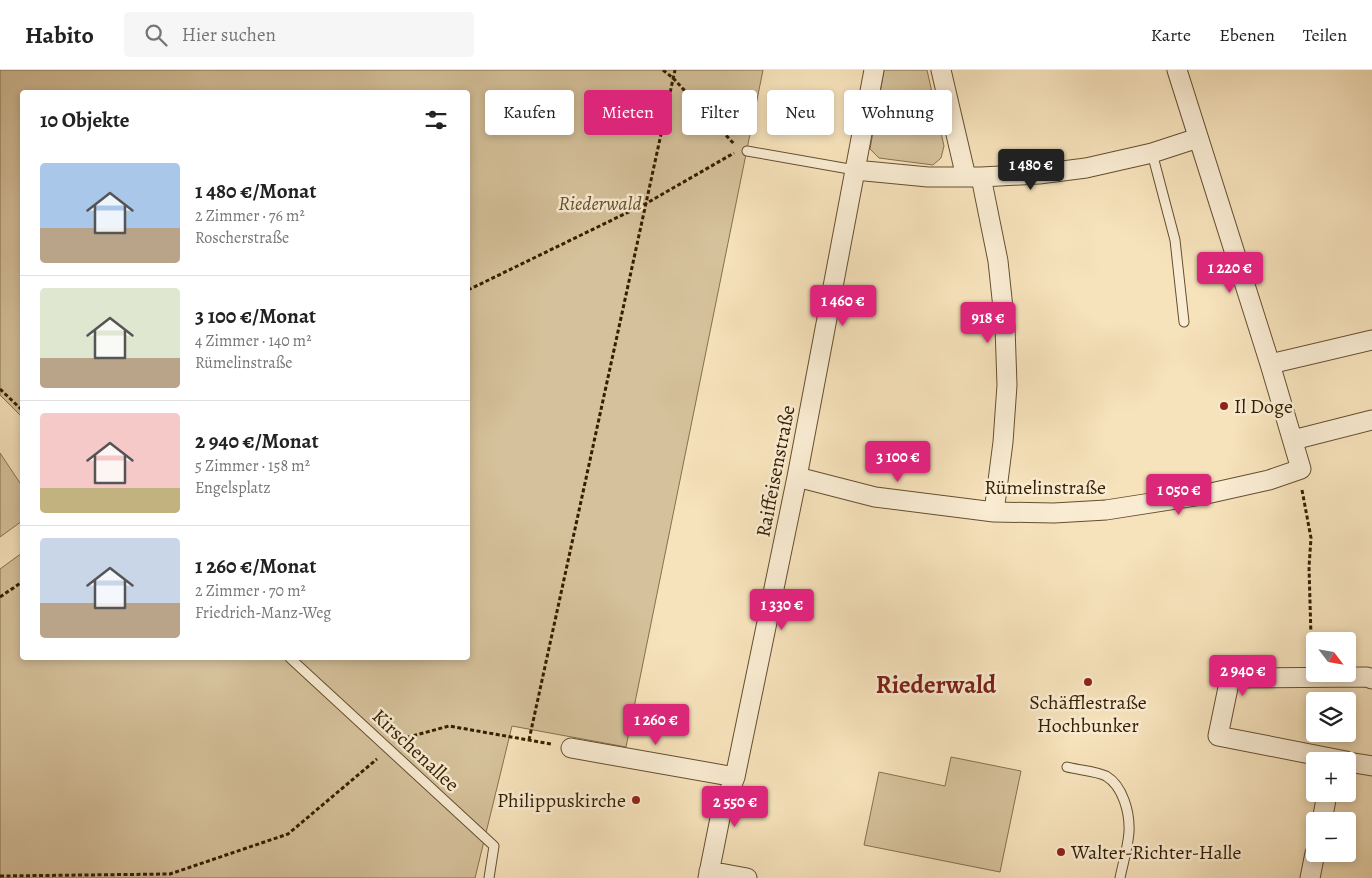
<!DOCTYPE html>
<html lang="de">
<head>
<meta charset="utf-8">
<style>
	body { margin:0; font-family:Alegreya,serif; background:#f6f6f6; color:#222; height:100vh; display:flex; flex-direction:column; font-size:19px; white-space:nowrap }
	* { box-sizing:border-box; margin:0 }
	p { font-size:16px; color:#767676 }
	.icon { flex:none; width:28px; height:28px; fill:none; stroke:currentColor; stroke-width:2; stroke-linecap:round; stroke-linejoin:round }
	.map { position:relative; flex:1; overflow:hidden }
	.panel { position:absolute; left:20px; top:20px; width:450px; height:570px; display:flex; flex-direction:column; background:#fff; border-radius:5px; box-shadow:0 2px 8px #0003 }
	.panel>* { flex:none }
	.hud { position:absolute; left:485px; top:20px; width:475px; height:45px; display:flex; gap:10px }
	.needle { width:32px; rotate:121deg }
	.fabs { position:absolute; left:1306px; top:562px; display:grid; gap:10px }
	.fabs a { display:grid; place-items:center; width:50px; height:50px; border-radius:5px; background:#fff; box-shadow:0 2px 8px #0003; font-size:25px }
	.price { position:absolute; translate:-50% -42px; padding:0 11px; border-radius:5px; background:#db2777; color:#fff; font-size:16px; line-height:32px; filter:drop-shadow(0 1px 2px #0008) }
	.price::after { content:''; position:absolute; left:50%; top:30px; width:15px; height:11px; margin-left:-8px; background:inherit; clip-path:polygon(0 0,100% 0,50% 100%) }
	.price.on { background:#222; color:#fff }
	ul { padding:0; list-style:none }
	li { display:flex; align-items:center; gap:15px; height:125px; padding:0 20px }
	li+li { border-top:1px solid #e0e0e0 }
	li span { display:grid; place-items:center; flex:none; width:140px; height:100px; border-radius:5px; color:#555 }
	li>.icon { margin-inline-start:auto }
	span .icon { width:60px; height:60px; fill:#fffc; stroke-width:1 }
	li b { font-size:21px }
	h2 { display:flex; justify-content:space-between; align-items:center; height:60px; padding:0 20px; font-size:21px }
	.pill { padding:0 18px; border-radius:5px; background:#fff; box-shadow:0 2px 8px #0003; font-size:18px; line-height:45px }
	.pill.on { background:#db2777; color:#fff }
	header { display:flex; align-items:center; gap:30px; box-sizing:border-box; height:70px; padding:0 25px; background:#fff; border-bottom:1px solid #e0e0e0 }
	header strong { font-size:24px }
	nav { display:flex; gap:28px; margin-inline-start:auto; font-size:18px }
	.search { width:350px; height:45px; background:#f6f6f6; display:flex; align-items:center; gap:12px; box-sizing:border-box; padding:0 18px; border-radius:5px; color:#767676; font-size:19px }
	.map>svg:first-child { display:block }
</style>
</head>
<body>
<header>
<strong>Habito</strong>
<div class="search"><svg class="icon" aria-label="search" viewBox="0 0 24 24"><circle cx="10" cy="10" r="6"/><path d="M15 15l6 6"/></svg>Hier suchen</div>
<nav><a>Karte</a><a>Ebenen</a><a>Teilen</a></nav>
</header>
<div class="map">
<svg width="1372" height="808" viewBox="0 0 1372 808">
	<rect width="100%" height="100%" fill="#f6e2bb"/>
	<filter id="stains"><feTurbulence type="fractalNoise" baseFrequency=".004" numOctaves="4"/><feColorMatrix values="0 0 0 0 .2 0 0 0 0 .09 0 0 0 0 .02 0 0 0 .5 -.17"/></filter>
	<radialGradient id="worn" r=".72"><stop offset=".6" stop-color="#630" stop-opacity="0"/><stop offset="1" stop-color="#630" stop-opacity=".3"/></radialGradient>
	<path fill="#d5c19b" stroke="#85704e" d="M0,0h763l-137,677 -114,-21 -37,152h-475v-309l22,-16v105h446v-566h-446v325l-22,-22z
		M884,0h43l17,76 -3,12 -8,7 -54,-7 -9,-9z
		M0,383l22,33v35l-22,16z
		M951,687l70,14 -21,101 -136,-27 15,-73 66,14z"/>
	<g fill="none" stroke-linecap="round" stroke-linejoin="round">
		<defs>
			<path id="lane" d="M747,81l108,19
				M1152,83l23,87 9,82
				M290,588l204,188 -5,32
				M1067,697c11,3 29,4 39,9 17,10 24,37 23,56 -1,15 -6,31 -9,46"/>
			<path id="street" d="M941,0l25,107
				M855,100l73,7h53l58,-3 47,-6 66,-15 46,-15
				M981,107l17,84 7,66 2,58 -4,57 -9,70
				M1270,294l102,-24
				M1293,370l79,-20
				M797,407l78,20 119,15 60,1 52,-3 96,-15 67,-15 32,-11 -31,-105 -93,-294
				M571,678l164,29
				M1346,691l-128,-25 12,-58 137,-1 5,2
				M1348,692l24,4
				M1322,751l5,-27
				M709,801l38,7
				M708,808l13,-65 14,-36 62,-300 77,-407
				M1310,808l5,-25"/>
		</defs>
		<use href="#lane" stroke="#654f2f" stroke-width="11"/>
		<use href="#street" stroke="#654f2f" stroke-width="21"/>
		<path stroke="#351e00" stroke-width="3" stroke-dasharray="4 2.5" stroke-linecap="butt" d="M663,0l10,8 62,67
			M468,220l179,-87 87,-50
			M0,319l22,21
			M1302,420l9,48 -2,29 2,70
			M0,527l22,-15
			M1311,665l1,-38
			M401,670l4,-2 44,-12 102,18
			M529,670l146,-670
			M0,806l170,-2 118,-40 89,-75"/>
		<use href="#lane" stroke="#f9ecd3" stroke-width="9"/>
		<use href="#street" stroke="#f9ecd3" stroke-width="19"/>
	</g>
	<g fill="#8f2418" stroke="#f9ecd3" stroke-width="2">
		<circle cx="1224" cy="336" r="5"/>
		<circle cx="1088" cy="612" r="5"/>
		<circle cx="636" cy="730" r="5"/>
		<circle cx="1061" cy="782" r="5"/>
	</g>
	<g text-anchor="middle" stroke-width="5" stroke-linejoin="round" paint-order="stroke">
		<g font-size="20" font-style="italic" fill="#654f2e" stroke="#f9ecd3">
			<text x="600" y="140">Riederwald</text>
		</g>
		<g font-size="20" fill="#351e00" stroke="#f9ecd3" text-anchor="start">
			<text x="1234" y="343">Il Doge</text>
			<text x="1088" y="639" text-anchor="middle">Schäfflestraße<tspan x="1088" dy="23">Hochbunker</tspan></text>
			<text x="626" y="737" text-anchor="end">Philippuskirche</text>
			<text x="1071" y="789">Walter-Richter-Halle</text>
		</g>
		<g font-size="20" fill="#351e00" stroke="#f9ecd3">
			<text transform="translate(775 401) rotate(-79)" y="7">Raiffeisenstraße</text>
			<text x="1045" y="424">Rümelinstraße</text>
			<text transform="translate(416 680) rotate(43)" y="7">Kirschenallee</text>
		</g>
		<g font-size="25" font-weight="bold" fill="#7a1f14" stroke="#f9ecd3">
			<text x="936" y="623">Riederwald</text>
		</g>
	</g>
	<rect width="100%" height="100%" filter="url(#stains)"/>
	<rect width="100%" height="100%" fill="url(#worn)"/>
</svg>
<div class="fabs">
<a><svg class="needle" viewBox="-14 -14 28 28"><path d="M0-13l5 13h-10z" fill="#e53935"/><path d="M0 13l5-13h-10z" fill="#767676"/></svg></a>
<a><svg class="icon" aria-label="layers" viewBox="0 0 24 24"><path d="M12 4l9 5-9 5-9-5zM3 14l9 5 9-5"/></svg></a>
<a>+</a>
<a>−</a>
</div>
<b class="price on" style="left:1031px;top:121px">1 480 €</b>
<b class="price" style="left:1230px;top:224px">1 220 €</b>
<b class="price" style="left:843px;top:257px">1 460 €</b>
<b class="price" style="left:988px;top:274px">918 €</b>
<b class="price" style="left:898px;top:413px">3 100 €</b>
<b class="price" style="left:1179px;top:446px">1 050 €</b>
<b class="price" style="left:782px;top:561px">1 330 €</b>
<b class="price" style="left:1243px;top:627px">2 940 €</b>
<b class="price" style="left:656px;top:676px">1 260 €</b>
<b class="price" style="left:735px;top:758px">2 550 €</b>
<div class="hud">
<a class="pill">Kaufen</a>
<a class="pill on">Mieten</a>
<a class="pill">Filter</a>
<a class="pill">Neu</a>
<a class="pill">Wohnung</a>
</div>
<section class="panel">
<h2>10 Objekte<svg class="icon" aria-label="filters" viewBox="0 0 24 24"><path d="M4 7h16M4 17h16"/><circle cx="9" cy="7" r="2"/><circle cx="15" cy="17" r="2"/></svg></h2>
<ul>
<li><span style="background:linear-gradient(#a9c7e8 65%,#b9a48a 0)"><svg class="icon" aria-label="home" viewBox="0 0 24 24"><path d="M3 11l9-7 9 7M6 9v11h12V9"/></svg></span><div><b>1 480 €/Monat</b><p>2 Zimmer · 76 m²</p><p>Roscherstraße</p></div></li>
<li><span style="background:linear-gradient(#dfe7d0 70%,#b9a48a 0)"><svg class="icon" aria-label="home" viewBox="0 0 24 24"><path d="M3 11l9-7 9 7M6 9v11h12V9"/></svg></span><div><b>3 100 €/Monat</b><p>4 Zimmer · 140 m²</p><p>Rümelinstraße</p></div></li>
<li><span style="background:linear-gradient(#f6c9c9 75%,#c2b280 0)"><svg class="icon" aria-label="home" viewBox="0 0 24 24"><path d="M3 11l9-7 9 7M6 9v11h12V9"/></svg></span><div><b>2 940 €/Monat</b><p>5 Zimmer · 158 m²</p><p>Engelsplatz</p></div></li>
<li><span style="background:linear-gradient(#c9d6e8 65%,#b9a48a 0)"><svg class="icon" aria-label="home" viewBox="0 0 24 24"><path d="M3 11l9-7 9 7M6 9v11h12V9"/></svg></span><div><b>1 260 €/Monat</b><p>2 Zimmer · 70 m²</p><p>Friedrich-Manz-Weg</p></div></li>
</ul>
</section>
</div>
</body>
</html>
